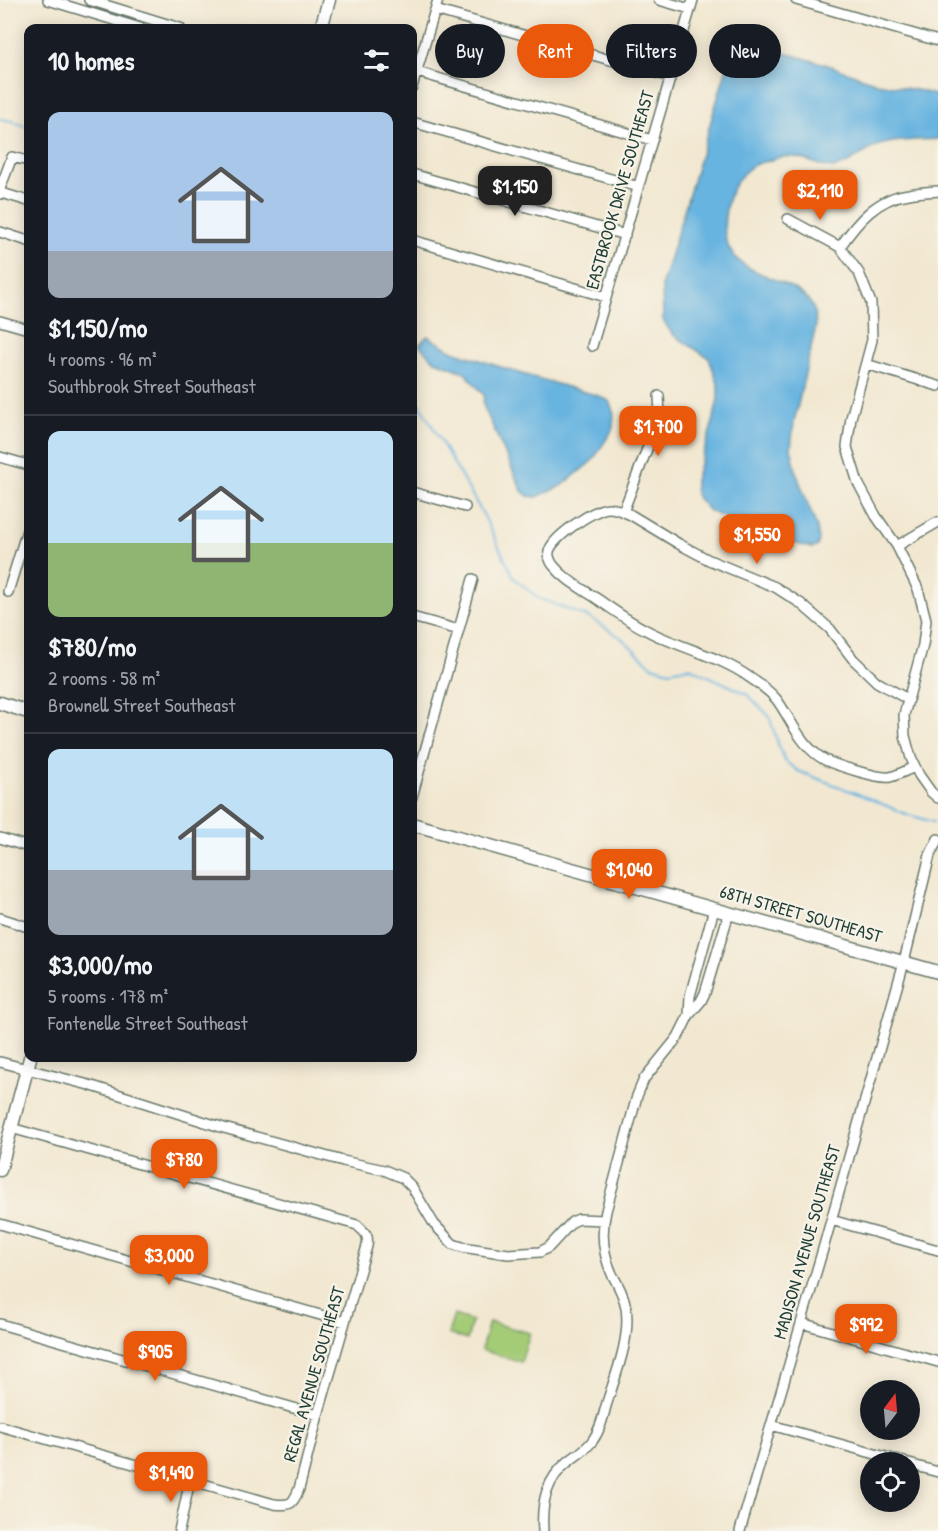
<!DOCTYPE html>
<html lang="en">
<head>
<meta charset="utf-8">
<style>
	body { margin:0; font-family:"Patrick Hand",sans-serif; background:#242831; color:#f1f3f6; height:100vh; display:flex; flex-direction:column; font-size:22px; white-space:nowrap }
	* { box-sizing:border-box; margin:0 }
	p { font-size:20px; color:#9ea1a6 }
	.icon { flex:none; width:33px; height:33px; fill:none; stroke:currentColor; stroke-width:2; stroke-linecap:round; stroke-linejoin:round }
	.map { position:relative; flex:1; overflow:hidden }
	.panel { position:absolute; left:24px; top:24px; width:393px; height:1038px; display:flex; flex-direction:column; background:#171b24; border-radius:12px; box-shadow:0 3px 15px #0003 }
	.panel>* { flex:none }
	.guide { position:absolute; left:435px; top:24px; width:412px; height:54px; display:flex; gap:12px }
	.needle { width:39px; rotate:16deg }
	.fabs { position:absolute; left:860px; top:1380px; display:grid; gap:12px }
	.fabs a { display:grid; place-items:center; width:60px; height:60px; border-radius:50%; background:#171b24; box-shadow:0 3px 15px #0003; font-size:30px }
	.price { position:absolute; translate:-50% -51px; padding:0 14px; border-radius:12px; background:#ea580c; color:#fff; font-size:20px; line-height:39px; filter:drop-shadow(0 2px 3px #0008) }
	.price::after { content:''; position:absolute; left:50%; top:36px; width:18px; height:14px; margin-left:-9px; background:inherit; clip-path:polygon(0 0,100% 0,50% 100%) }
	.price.on { background:#222; color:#fff }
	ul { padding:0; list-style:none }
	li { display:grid; align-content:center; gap:12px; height:318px; padding:0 24px }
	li+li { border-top:2px solid #363941 }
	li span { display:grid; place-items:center; height:186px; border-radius:12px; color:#555 }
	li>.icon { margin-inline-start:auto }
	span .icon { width:108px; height:108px; fill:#fffc; stroke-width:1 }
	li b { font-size:26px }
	h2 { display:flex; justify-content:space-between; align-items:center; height:72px; padding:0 24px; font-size:26px }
	.tag { padding:0 21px; border-radius:27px; background:#171b24; box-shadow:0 3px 15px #0003; font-size:21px; line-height:54px }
	.tag.on { background:#ea580c; color:#fff }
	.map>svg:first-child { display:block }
</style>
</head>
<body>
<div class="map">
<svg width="938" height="1531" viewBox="0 0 938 1531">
	<rect width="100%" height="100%" fill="#f7f3e8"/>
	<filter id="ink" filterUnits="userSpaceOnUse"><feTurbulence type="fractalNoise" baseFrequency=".0167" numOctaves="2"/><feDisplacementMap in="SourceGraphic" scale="12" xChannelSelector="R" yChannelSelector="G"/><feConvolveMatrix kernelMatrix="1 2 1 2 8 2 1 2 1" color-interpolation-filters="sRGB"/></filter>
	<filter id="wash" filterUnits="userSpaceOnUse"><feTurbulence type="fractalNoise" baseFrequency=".008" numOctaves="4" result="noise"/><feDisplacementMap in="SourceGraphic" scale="24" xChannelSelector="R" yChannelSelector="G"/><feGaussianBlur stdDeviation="1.35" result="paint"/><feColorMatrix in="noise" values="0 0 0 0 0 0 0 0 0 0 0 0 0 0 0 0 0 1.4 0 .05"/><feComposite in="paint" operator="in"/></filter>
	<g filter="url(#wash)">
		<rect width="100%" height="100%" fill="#f2e8d1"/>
		<path fill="#a4cc77" stroke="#628456" stroke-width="1.5" d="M454,1315l18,6 -5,19 -19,-6z
			M489,1322l41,11 -9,29 -40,-12z"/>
		<path fill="#67b4e0" stroke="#43788a" stroke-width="1.5" d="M739,43h9l77,21 52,19 45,8 16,5v43c-16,1 -40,1 -55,5 -17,4 -31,21 -49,24 -12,1 -24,-8 -35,-10 -10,-3 -21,-1 -31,3 -5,1 -13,2 -17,6 -14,10 -22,26 -25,42 -3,17 -3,34 9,48 19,22 73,25 80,56 1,4 0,9 1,13l-22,96 -3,26 6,27 20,53 2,12 -2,7 -6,1 -49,-14 -53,-23 -14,-16v-15l18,-58 5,-23v-15l-9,-26 -37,-24 -9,-14 -1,-36 69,-230z
			M427,336l26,15 69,23 77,22 10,5 5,13 -1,15 -20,31 -30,25 -26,12 -9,-1 -6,-5 -39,-86 1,-10 -20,-23 -29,-11 -16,-16z"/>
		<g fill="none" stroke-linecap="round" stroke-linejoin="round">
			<path stroke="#67b4e0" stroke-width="2" d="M0,119l12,2 16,6
				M412,391l72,125 30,62 24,20 52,20 30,19 32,29 18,5 19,-4 58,27 22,22 9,28 7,17 13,10 68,26 37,16 30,9"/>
		</g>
	</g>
	<g filter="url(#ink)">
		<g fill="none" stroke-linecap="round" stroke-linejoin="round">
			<defs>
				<path id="minor" d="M48,0l92,28
					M89,0l91,28
					M659,0l31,9
					M796,0l142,41
					M435,10l235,67
					M417,72l235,68
					M412,87l26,-87
					M412,122l227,65
					M412,174l213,61
					M0,189l12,-32 16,4
					M0,194h5l23,7
					M788,219l52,28 19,26 12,30 1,37 -21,78 -4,29 11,36 18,33 21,30 21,43 8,31 -3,25 -19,70 1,21 6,22 8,17 12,17 7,6
					M0,232l28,9
					M412,240l194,57
					M840,247c17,-25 37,-49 69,-53 10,-2 20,-2 29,-3
					M0,321l28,8
					M592,346l101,-346
					M866,364l72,22
					M0,457l28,8
					M412,492l53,15
					M623,512l37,-97 -1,-19
					M897,546l41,-24
					M8,592l20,-65
					M412,617l47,13
					M909,700l-32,-18 -24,-23 -23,-30 -30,-26 -25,-16 -66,-27 -30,-16 -48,-29c-7,-3 -15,-7 -22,-7 -14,0 -58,30 -60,44 -1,5 2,10 4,13 12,15 28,23 43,33 16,11 32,23 50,32 33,18 72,25 103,47 9,6 21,14 28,23 15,21 24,47 48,60 10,5 54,19 65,17 8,-2 17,-7 25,-10
					M412,797l61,-218
					M0,838l28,9
					M0,918l28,9
					M689,1015l1,-19 24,-87
					M0,1062l89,23 135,43 119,33 41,9 19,8 9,9 22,37 19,20 9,3 46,7 32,-2 9,-5 23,-25 7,-3 25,1
					M831,1220l107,30
					M0,1224l345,98
					M801,1323l137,39
					M0,1324l318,91
					M771,1425l133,37
					M0,1426l274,78c17,2 19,0 25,-15l19,-74 49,-169c2,-12 -2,-13 -10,-21l-346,-97
					M909,1464l29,8
					M179,1531l11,-51
					M543,1531c-2,-28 3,-52 26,-70 8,-6 18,-12 24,-21 7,-10 10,-22 13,-34 9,-30 25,-67 20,-98 -2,-13 -8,-23 -14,-34 -9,-20 -11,-42 -6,-63l31,-115 7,-17 34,-42 11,-22 12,-14 4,-8 24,-80
					M740,1531l83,-282 81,-287 26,-107 8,-16"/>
				<path id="major" d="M321,28l8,-28
					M0,703l28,9
					M412,824l526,148
					M0,1170l30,-112"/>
			</defs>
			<use href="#minor" stroke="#69796b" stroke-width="12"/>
			<use href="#major" stroke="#69796b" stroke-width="15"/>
			<use href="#minor" stroke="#fff" stroke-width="9"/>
			<use href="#major" stroke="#fff" stroke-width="12"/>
		</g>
	</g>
	<g text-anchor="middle" stroke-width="4.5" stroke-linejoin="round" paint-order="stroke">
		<g font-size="18" fill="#1f3d34" stroke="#f7f3e8">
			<text transform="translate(620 190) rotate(-74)" y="6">EASTBROOK DRIVE SOUTHEAST</text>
			<text transform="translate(801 914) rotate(16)" y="6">68TH STREET SOUTHEAST</text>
			<text transform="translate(807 1242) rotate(-74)" y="6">MADISON AVENUE SOUTHEAST</text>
			<text transform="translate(314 1374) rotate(-74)" y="6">REGAL AVENUE SOUTHEAST</text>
		</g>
	</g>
</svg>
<div class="fabs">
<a><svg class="needle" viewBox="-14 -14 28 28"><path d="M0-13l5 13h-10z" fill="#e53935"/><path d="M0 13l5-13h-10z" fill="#9ea1a6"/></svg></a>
<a><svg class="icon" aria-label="locate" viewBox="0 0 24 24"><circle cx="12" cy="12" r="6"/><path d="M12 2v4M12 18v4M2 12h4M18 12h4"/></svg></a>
</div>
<b class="price on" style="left:515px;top:217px">$1,150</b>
<b class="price" style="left:820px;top:221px">$2,110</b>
<b class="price" style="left:658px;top:457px">$1,700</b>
<b class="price" style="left:757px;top:565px">$1,550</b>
<b class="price" style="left:629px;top:900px">$1,040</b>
<b class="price" style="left:184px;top:1190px">$780</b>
<b class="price" style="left:169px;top:1286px">$3,000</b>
<b class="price" style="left:866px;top:1355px">$992</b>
<b class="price" style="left:155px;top:1382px">$905</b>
<b class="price" style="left:171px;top:1503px">$1,490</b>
<div class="guide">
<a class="tag">Buy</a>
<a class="tag on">Rent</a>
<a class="tag">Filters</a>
<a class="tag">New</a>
</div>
<section class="panel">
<h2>10 homes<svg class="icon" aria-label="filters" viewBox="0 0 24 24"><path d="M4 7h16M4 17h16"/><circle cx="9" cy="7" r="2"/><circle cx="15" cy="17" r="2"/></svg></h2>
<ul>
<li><span style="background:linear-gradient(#a9c7e8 75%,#9aa5b1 0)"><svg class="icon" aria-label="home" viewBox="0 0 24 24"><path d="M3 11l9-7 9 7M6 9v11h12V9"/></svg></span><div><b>$1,150/mo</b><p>4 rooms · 96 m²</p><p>Southbrook Street Southeast</p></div></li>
<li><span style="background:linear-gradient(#bfe0f5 60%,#8fb573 0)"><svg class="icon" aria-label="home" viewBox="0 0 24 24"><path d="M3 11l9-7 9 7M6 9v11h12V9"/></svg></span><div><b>$780/mo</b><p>2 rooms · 58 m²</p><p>Brownell Street Southeast</p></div></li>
<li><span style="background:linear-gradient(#bfe0f5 65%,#9aa5b1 0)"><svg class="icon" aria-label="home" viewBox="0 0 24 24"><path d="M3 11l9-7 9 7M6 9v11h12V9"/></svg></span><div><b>$3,000/mo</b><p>5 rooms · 178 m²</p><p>Fontenelle Street Southeast</p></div></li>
</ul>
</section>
</div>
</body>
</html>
